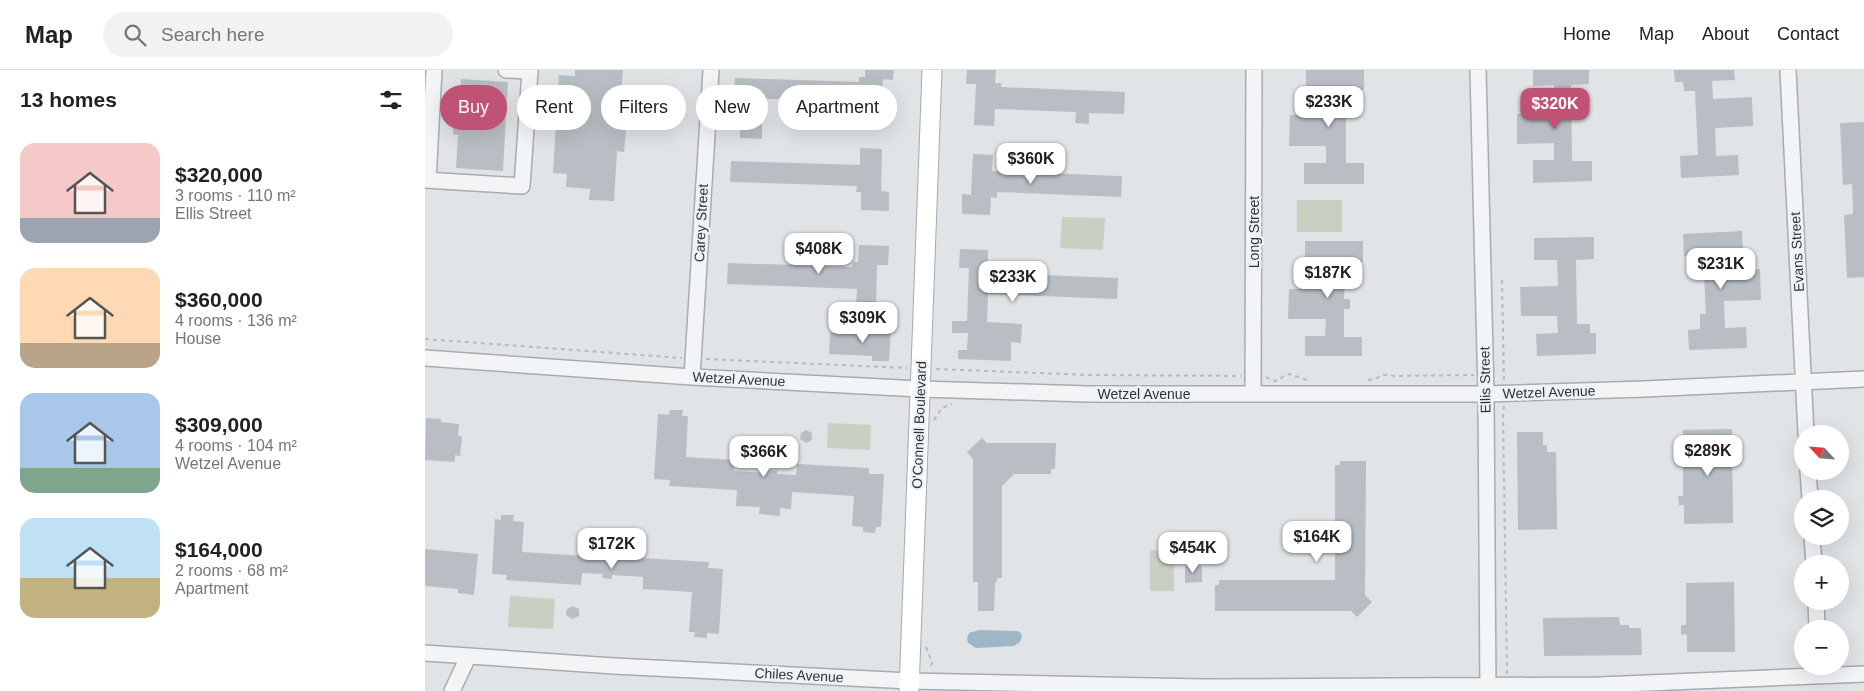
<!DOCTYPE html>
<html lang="en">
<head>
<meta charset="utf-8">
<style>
	body { margin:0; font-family:Helvetica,sans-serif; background:#f2f2f2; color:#222; height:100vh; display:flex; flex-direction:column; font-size:19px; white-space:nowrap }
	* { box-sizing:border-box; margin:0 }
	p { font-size:16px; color:#767676 }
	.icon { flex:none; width:28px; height:28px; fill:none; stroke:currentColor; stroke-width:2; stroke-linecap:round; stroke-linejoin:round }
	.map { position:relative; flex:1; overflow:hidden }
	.details { display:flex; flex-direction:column; background:#fff; width:425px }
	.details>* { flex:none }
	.hud { position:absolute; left:15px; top:15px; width:475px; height:45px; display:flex; gap:10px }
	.needle { width:32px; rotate:296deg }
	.buttons { position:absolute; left:1369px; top:355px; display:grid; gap:10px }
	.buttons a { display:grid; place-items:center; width:55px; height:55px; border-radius:50%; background:#fff; box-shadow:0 5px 20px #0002; font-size:25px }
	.price { position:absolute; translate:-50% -42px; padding:0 11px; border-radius:10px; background:#fff; color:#222; font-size:16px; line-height:32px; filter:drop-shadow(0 1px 2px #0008) }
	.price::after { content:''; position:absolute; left:50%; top:30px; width:15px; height:11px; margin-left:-8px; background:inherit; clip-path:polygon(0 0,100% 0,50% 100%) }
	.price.current { background:#bf5275; color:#fff }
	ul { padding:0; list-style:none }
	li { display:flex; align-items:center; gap:15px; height:125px; padding:0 20px }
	li span { display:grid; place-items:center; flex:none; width:140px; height:100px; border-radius:15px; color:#555 }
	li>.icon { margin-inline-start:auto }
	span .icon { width:60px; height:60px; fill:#fffc; stroke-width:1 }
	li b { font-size:21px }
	h2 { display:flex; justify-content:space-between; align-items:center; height:60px; padding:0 20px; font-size:21px }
	.chip { padding:0 18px; border-radius:22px; background:#fff; box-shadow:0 5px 20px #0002; font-size:18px; line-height:45px }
	.chip.current { background:#bf5275; color:#fff }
	header { display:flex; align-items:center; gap:30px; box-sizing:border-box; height:70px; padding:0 25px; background:#fff; border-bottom:1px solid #e0e0e0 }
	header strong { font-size:24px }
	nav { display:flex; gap:28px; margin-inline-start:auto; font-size:18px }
	.search { width:350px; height:45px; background:#f2f2f2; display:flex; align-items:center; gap:12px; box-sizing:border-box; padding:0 18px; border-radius:28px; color:#767676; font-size:19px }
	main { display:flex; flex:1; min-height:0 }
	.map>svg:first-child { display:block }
</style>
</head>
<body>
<header>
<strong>Map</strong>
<div class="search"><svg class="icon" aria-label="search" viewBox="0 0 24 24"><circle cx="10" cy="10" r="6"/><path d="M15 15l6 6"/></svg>Search here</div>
<nav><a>Home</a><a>Map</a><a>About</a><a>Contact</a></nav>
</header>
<main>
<section class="details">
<h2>13 homes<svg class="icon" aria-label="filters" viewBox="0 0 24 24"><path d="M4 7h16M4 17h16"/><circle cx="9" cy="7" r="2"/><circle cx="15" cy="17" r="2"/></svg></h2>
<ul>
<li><span style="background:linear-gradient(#f6c9c9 75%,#9aa5b1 0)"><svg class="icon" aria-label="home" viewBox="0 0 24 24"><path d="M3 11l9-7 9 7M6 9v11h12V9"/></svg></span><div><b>$320,000</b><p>3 rooms · 110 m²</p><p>Ellis Street</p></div></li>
<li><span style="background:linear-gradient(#ffd9b3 75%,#b9a48a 0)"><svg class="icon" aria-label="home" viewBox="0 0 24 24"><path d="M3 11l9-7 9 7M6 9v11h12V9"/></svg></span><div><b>$360,000</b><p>4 rooms · 136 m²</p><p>House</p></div></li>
<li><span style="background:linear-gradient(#a9c7e8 75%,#7fa58c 0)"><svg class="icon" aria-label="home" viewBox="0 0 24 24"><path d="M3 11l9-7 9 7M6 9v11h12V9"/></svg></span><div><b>$309,000</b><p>4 rooms · 104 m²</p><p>Wetzel Avenue</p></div></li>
<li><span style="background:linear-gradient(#bfe0f5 60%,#c2b280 0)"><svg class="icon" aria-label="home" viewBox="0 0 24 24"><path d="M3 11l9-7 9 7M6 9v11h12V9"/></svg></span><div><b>$164,000</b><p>2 rooms · 68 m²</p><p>Apartment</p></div></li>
</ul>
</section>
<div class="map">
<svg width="1439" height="621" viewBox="0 0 1439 621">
	<rect width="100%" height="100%" fill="#e0e4e7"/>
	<path fill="#c8d0c2" d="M872,130h45v32h-45z
		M637,147l43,1 -2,32 -43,-2z
		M403,353l43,2 -1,25 -43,-2z
		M725,480h24v41h-24z
		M85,526l45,3 -2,30 -45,-2z"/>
	<path fill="#9fb7c4" d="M554,560l38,1 3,1 2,4 -2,6 -6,4 -38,2 -8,-5 -1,-5 2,-5z"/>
	<path fill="#b8bec4" d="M150,0h48l-3,36h8l-4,46 -7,-1 -3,50 -25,-1 1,-11 -24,-2 1,-13 -14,-1 6,-98 16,1z
		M440,0h29l-1,10 -10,-1 -2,41h-17v-18l-130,-4 1,-20 124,4v-5h6z
		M542,0h29l-1,13h6v4l124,5 -1,22 -35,-1v11l-14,-1 1,-11 -81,-3 -1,17 -20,-1 2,-41h-10z
		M881,0h58v20h-12v14h-6v59h18v21h-60v-21h22v-17h-37l1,-31h37v-26h-21z
		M1108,0h56v14l-18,1 1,76h20v20l-59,2v-23h21v-17l-37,1v-30l38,-1 -1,-28 -21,1z
		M1249,0h60l1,10 -23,1 1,18 39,-2 1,29 -38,2 1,28 22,-1 1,20 -58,3 -1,-22 18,-1 -3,-64h-11l-1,-9h-8z
		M36,9l47,3 -5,89 -47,-3 2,-33 -5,-1 2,-38h5z
		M1439,52v155l-17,1 -3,-63 9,-1v-7l-1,-23 -9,1 -3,-62z
		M315,53l22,1v15l-22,-1z
		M435,78l22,1 -1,42 8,1v19l-28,-1v-18h-5l1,-6 -127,-4 1,-21 129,4z
		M548,84l20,1 -1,16 130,5 -1,21 -124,-5v6l-6,-1 -1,18 -28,-1v-20l9,1z
		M1317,161l1,21 -21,1v18l38,-2 1,31 -37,1 1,27 21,-1 1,21 -58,2 -1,-20 12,-1v-15h6l-3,-59 -19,1 -1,-22z
		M1169,167v22l-18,1 1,64h13v9h6v21l-59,2 -1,-22 22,-1 -1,-17h-36l-1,-29 38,-1 -1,-26h-23v-22z
		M880,171h58v21h-12v9h-6l-1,28h6v10h-6v28h18v19h-57v-20h20l1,-17h-38l1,-30h37v-28h-21z
		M434,175l30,1 -1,19h-11l-1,41h-20l1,-17 -130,-5 1,-21 124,4 1,-5h5z
		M535,179l28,1v18h6v5l124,5 -1,21 -129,-5 -1,28 35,2 -1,19 -10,-1v19l-53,-2v-9h9l1,-17h-16v-12h15l2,-53h-10z
		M448,258h18l-2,33h-17v-5l-43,-2 1,-21 43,1z
		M245,340h13l-1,6h6l-2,41 48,3v11l33,2v-3l10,1v3l19,1 1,-11 72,4v6h15l-3,53h-5l-1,6 -12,-1v-5l-11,-1 2,-30 -62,-4 -1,17 -11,-1v8l-21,-2 1,-7 -24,-1 1,-16 -68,-4 1,-6 -16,-1 4,-65 11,1z
		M1,348l15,1v3l18,2 -1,12h4l-2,20 -5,-1v7l-30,-2z
		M1307,359l1,94 -49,1v-19h-5l-1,-9h5v-66z
		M381,360l6,3v7l-6,3 -6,-4 1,-6z
		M1092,362h26v13h4v7h9l1,77 -39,1z
		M557,368l5,5h69l-1,26h-4v5h-37l-12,12v92h-5v4h-2l-1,29h-16v-29h-5v-123l-6,-7z
		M915,391h26l-1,134 7,7 -15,15 -6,-6h-136v-26h4v-5h116v-115h5z
		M76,445h13l-1,6 11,1 -2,30 64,4 1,-16h11v-7l21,1v7l23,2 -1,15 68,4 -1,6 15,1 -4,65 -12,-1v5l-13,-1 1,-5h-6l3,-40 -49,-3v-12l-31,-2v4l-10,-1 1,-4 -21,-1 -1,12 -75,-5 1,-5 -15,-1 3,-55 6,1z
		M0,479l53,5 -4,41 -16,-2v-4l-33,-3z
		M760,496h17v16l-17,1z
		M1309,512l1,70h-48v-18l-6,1v-10h5v-42z
		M148,536l6,3v7l-7,3 -6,-4 1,-6z
		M1194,547l1,8h9v3h12l1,27 -98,1 -1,-38z"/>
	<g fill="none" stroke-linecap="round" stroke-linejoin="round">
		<defs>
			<path id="minor" d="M1053,0l8,324 2,297
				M1363,0l18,364
				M0,110l97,6 8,-115 -24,-1
				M3,110l6,-110
				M0,288l267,19 228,12 168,5h398l158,-5 220,-10
				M267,307l19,-307
				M828,324l1,-324
				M1383,401l2,28
				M1387,466l2,28
				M1391,531l1,28
				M0,583l189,13 296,15 292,6 397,-2 265,-11
				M27,621l16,-34"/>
			<path id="major" d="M484,621l23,-621"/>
		</defs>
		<use href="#minor" stroke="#a6acb1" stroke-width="18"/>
		<use href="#major" stroke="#a1aab2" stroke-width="21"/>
		<path stroke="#b6babe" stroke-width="2" stroke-dasharray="4 4" stroke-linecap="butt" d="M1077,210l2,102
			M0,269l257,19
			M281,289l201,9
			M511,299l153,6 152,1
			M841,307l9,4 14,-7 18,6
			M943,310c11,-1 16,-8 26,-4l80,-1
			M1079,336l-1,7 4,261
			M509,350l8,-12 10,-4
			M501,577l6,16 -2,6"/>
		<use href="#minor" stroke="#f2f4f6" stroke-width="15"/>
		<use href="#major" stroke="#fff" stroke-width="19"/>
	</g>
	<g text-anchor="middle" stroke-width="5" stroke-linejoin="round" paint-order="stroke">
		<g font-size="14" fill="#2a343d" stroke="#eff3f5">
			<text transform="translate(276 153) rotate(-87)" y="5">Carey Street</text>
			<text transform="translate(829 162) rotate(-90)" y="5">Long Street</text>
			<text transform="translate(1372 182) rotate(-93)" y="5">Evans Street</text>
			<text transform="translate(314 309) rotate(3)" y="5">Wetzel Avenue</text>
			<text transform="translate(1060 310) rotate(-91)" y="5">Ellis Street</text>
			<text transform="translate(1124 322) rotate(-2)" y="5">Wetzel Avenue</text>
			<text x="719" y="329">Wetzel Avenue</text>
			<text transform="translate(494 355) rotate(-88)" y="5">O'Connell Boulevard</text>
			<text transform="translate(374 605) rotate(3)" y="5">Chiles Avenue</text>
		</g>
	</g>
</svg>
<div class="buttons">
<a><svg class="needle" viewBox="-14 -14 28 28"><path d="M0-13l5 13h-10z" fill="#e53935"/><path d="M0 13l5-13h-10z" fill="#767676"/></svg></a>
<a><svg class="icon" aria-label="layers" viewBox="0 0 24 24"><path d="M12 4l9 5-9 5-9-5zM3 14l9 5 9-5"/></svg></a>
<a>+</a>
<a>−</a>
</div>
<b class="price" style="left:904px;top:58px">$233K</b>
<b class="price current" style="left:1130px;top:60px">$320K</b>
<b class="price" style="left:606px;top:115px">$360K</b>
<b class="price" style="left:394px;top:205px">$408K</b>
<b class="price" style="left:1296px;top:220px">$231K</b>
<b class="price" style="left:903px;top:229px">$187K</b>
<b class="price" style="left:588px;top:233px">$233K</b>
<b class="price" style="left:438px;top:274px">$309K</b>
<b class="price" style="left:1283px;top:407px">$289K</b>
<b class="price" style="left:339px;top:408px">$366K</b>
<b class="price" style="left:892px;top:493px">$164K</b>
<b class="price" style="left:187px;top:500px">$172K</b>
<b class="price" style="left:768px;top:504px">$454K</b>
<div class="hud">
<a class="chip current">Buy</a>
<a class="chip">Rent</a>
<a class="chip">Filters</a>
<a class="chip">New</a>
<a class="chip">Apartment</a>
</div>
</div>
</main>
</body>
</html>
